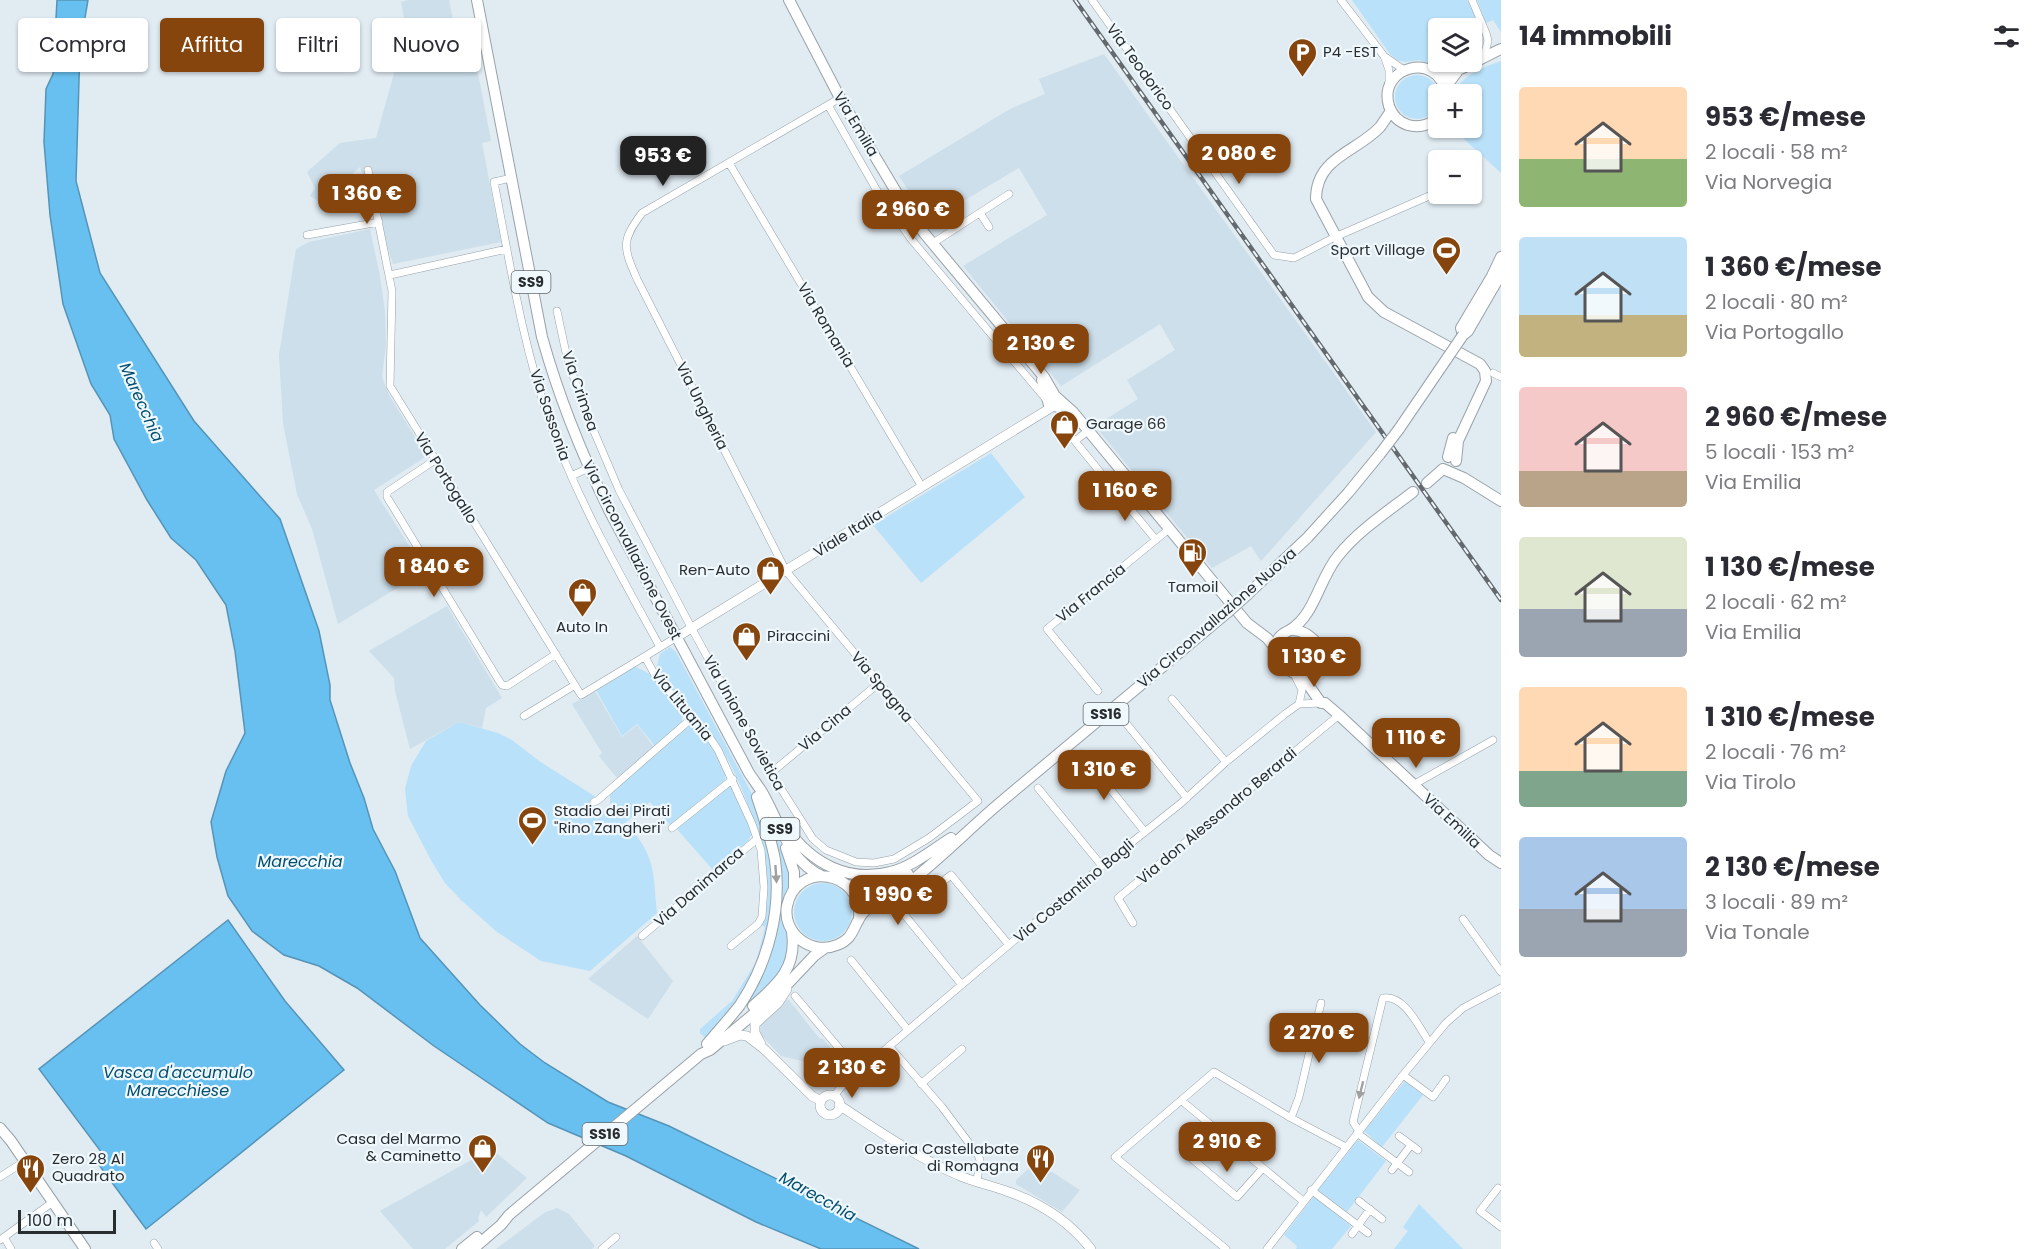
<!DOCTYPE html>
<html lang="it">
<head>
<meta charset="utf-8">
<style>
	body { margin:0; font-family:Poppins,sans-serif; background:#f2f2f3; color:#2b2b33; height:100vh; display:flex; flex-direction:column; font-size:22px; white-space:nowrap }
	* { box-sizing:border-box; margin:0 }
	p { font-size:20px; color:#7c7c81 }
	.icon { flex:none; width:33px; height:33px; fill:none; stroke:currentColor; stroke-width:2; stroke-linecap:round; stroke-linejoin:round }
	.map { position:relative; flex:1; overflow:hidden }
	.side { display:flex; flex-direction:column; background:#fff; width:540px }
	.side>* { flex:none }
	.banner { position:absolute; left:18px; top:18px; width:570px; height:54px; display:flex; gap:12px }
	.fabs { position:absolute; left:1428px; top:18px; display:grid; gap:12px }
	.fabs a { display:grid; place-items:center; width:54px; height:54px; border-radius:6px; background:#fff; box-shadow:0 2px 4px #0004; font-size:30px }
	.scale { position:absolute; left:18px; bottom:15px; width:98px; box-sizing:border-box; padding-left:6px; border:3px solid #292d30; border-top:0; font-size:16px; line-height:21px; white-space:nowrap; color:#292d30; -webkit-text-stroke:4px #eff8fd; paint-order:stroke }
	.price { position:absolute; translate:-50% -51px; padding:0 14px; border-radius:12px; background:#85450c; color:#fff; font-size:20px; line-height:39px; filter:drop-shadow(0 2px 3px #0008) }
	.price::after { content:''; position:absolute; left:50%; top:36px; width:18px; height:14px; margin-left:-9px; background:inherit; clip-path:polygon(0 0,100% 0,50% 100%) }
	.price.selected { background:#222; color:#fff }
	ul { padding:0; list-style:none }
	li { display:flex; align-items:center; gap:18px; height:150px; padding:0 18px }
	li span { display:grid; place-items:center; flex:none; width:168px; height:120px; border-radius:6px; color:#555 }
	li>.icon { margin-inline-start:auto }
	span .icon { width:72px; height:72px; fill:#fffc; stroke-width:1 }
	li b { font-size:26px }
	h2 { display:flex; justify-content:space-between; align-items:center; height:72px; padding:0 18px; font-size:26px }
	.pill { padding:0 21px; border-radius:6px; background:#fff; box-shadow:0 2px 4px #0004; font-size:21px; line-height:54px }
	.pill.selected { background:#85450c; color:#fff }
	main { display:flex; flex:1; min-height:0 }
	.map>svg:first-child { display:block }
</style>
</head>
<body>
<main>
<div class="map">
<svg width="1501" height="1249" viewBox="0 0 1501 1249">
	<rect width="100%" height="100%" fill="#e0ebf2"/>
	<path fill="#cddfea" d="M409,0h40l10,50 14,-3 18,94 -9,2 19,99 -108,22 -33,-97 -7,6v10l3,4 9,3 1,8 -39,8 -17,-10 5,-8 -8,-16 33,-29 36,-5 22,-79 12,-9 -9,-48z
		M1104,54l272,378 -115,129 -10,-15 -39,22 -117,-142 43,-27 -11,-19 48,-30 -15,-26 -99,62 -98,-120 84,-51 -28,-47 -91,54 -6,-9 3,-6 -5,-8h-6l-15,-23 111,-67 35,-15 -6,-15z
		M370,229l10,47 5,36 1,32 -4,33 7,18 38,61 -53,34 51,81 -87,53 -26,-95 -15,-35 -14,-71 -4,-68 17,-106 13,-7z
		M447,606l55,92 -16,10 -4,20 -23,-6 -49,27 -15,-58 -1,-13 -25,-27z
		M595,691l27,46 15,-12 17,22 -37,31 -18,-22 3,-3 -30,-49z
		M637,936l36,45 -25,38 -60,-40z
		M788,999l32,40 2,-1 29,32 -18,15 -27,-23 -25,-6 -20,-21 -2,-5 3,-9z
		M491,1149l36,29 -41,39 -5,-7 -3,8 1,3 -34,28h-32l-33,-38z
		M1029,1168l23,4 28,18 -18,22 -46,-28v-4z
		M557,1208l12,6 26,32 -3,3h-96l48,-36z"/>
	<path fill="#b9e1f9" d="M1352,0h115c9,16 24,41 5,54v-26h-34v34h21l-10,6h-10l-20,-8 -14,2 -8,-2 -7,-6z
		M1477,0h24v32l-8,-12 -7,3z
		M1501,61v112l-49,-45h20v-34h-17c5,-19 29,-27 46,-33z
		M1395 97a22 22 0 1 1 44 0a22 22 0 1 1-44 0Z
		M991,453l34,44 -104,86 -48,-58z
		M1296,634l14,7 8,14 -3,10 -8,6 -14,-3 -12,-14 -1,-10 7,-8z
		M670,647l6,5 76,142 9,20 12,43 -1,65 -23,63 -42,52 -2,1 -5,-5v-4l32,-28 24,-39 9,-35 -5,-3c26,-39 -22,-159 -50,-192 -15,-17 -45,-42 -54,-62l4,-16z
		M634,666l16,8 32,38v11l-27,23 -18,-22 -15,12 -26,-46z
		M459,722l39,11 14,7 27,21 57,36 -3,3 2,5 12,9 7,-6 -4,-5v-10l80,-68h4l16,17 16,30 -1,8 -55,45 -20,-23 -24,20c10,13 21,26 25,42 4,15 4,33 6,49l-67,58 -49,-10 -44,-29 -36,-32 -16,-17 -13,-21 -24,-46 -3,-27 6,-23 15,-25z
		M729,785h2l21,45v4l-4,7 -35,29 -37,-42z
		M776,835l14,29 1,72 -9,36 -31,30 -2,-2 22,-50 3,-114z
		M794 912a29 29 0 1 1 58 0a29 29 0 1 1-58 0Z
		M1405,1081l18,14 -41,52 -18,-16z
		M1358,1140l28,21 -39,51 -29,-22z
		M1314,1196l37,30 -19,23h-36l1,-3 -13,-11z
		M1419,1204l44,45h-69l14,-18 -5,-4z"/>
	<path fill="#68c0f1" stroke="#5594b7" stroke-width="1.5" d="M57,0h31l-8,47 -4,134 24,92 94,148 86,98 39,112 11,54v15l20,63 14,35 9,31 22,42 25,67 60,67 40,39 25,19 63,39 61,24 250,123h-98l-65,-27 -130,-66 -78,-33 -114,-77 -77,-58 -38,-22 -35,-11 -32,-24 -24,-35 -11,-39 -6,-35 15,-51 19,-38 -10,-82 -9,-46 -30,-45 -25,-22 -24,-38 -33,-61 -4,-24 -19,-31 -28,-80 -13,-89 -6,-73 2,-53 7,-15z
		M228,920l57,81 59,69 -198,159 -52,-71 8,-5 -63,-84z"/>
	<g fill="none" stroke-linecap="round" stroke-linejoin="round">
		<defs>
			<path id="minor" d="M1092,0l182,255 20,3 41,-21 101,-44
				M1341,0l43,56 20,14
				M1472,0l14,33 2,8 -4,15
				M1384,56l5,14v16
				M828,105l48,84 35,50 134,159
				M729,163l193,324
				M368,170l24,121 -2,95 191,309 96,-58
				M511,178l-17,4c16,82 29,165 57,244 28,77 70,150 109,221
				M980,213l9,14
				M307,235l72,-13
				M933,243l76,-49
				M390,275l117,-26
				M557,311l9,42 15,48 38,89 73,139 79,144 42,66 13,11 30,12 18,1 20,-4 35,-21 49,-37 -192,-230 -149,-292c-14,-32 -16,-38 5,-66l198,-115
				M1493,373l8,4
				M1057,419l56,69 14,-11
				M1075,441l14,-11
				M435,460l-48,32v5l111,182 4,6 5,1 49,-32
				M571,476l18,-8
				M1113,488l43,52
				M645,657l10,18 37,43 14,14 12,18 34,74 9,26 3,37 -2,30 -4,7 -27,22
				M1296,678l6,12 -3,14
				M1098,691l-51,-62 122,-100
				M1172,699l54,63
				M524,716l51,-31
				M1125,722l62,76
				M1082,754l63,78
				M771,773l108,-90
				M1413,785l80,-45
				M1038,788l64,78
				M594,802l4,-2 94,-82
				M672,828l61,-49
				M1463,919l38,53
				M1133,923l-15,-25 221,-183
				M642,936l115,-97
				M851,960l57,70
				M962,985l-59,-72 48,-38 58,70
				M795,996l64,76
				M889,1046l53,61 36,48 2,5 -3,21
				M1403,1075l30,22 13,-18
				M921,1084l41,-35
				M834,1096l7,-9 261,-221 78,-62 46,-42 59,-48 14,-10 22,-1
				M1182,1101l121,100
				M1291,1118l8,-21 22,-94
				M1359,1131l-6,-9 30,-124c21,-4 36,29 46,44
				M1357,1133l52,39
				M1399,1136l19,14
				M1190,1157l47,40 26,-29
				M1392,1170l19,-25
				M0,1177l25,-16
				M1498,1188l-18,23 21,16
				M1311,1190l57,43
				M1359,1201l23,18
				M1352,1234l18,-25
				M4,1237l7,12
				M0,1240l53,-38
				M154,1243l4,6
				M602,1249l14,-12
				M1226,1249l-111,-92 99,-85 77,46 55,29
				M1267,1249l136,-174 43,-52 17,-15 38,-20"/>
			<path id="tertiary" d="M677,637l375,-230
				M724,1041l16,-6 7,1 17,13 48,47 9,5
				M761,1044l-6,-11v-9l23,-21 9,-14
				M820 1105a10 10 0 1 1 20 0a10 10 0 1 1-20 0Z
				M839,1105c38,25 77,52 119,70 15,7 32,10 48,16 33,11 63,30 85,58"/>
			<path id="secondary" d="M789,0l51,98 61,102 23,33 120,144 11,19 18,16 174,211 20,15 9,11
				M1391,111c-4,5 -7,11 -11,16 -23,25 -64,30 -64,72l52,98 16,15 96,52 5,7 1,10 -28,60 -2,20
				M1438,117c-7,8 -19,11 -30,8 -9,-3 -16,-10 -19,-19 -12,-40 50,-56 57,-12
				M1042,380l7,25 10,2 8,5
				M1448,457l5,-19
				M1443,469l21,9 37,23
				M1427,483l16,-14
				M1290,630c25,-15 29,-51 48,-74 21,-26 49,-44 75,-64
				M1290,630c17,-1 36,16 30,33 -11,36 -72,-15 -30,-33z
				M1296,674l11,9 14,20h4l14,12 150,140 12,8"/>
			<path id="primary" d="M477,0l65,337c17,61 40,118 68,175l139,261c4,6 9,13 13,19 17,29 27,70 60,84
				M1439,77c23,-6 40,-18 62,-28
				M1445,88l12,-16
				M1463,335l-2,-7 31,-52 9,-19
				M1463,335l5,-4 33,-57
				M1399,429l49,-72
				M1248,594l60,-57 40,-44 32,-39
				M788,830c24,33 60,53 102,42 22,-5 42,-22 61,-34
				M786,848l8,24v18
				M848,885c22,8 41,3 60,-11
				M859,918c4,-48 -63,-58 -72,-12 -5,27 24,50 50,39 15,-6 15,-14 22,-26 3,-7 10,-12 16,-16 11,-7 24,-13 35,-21 32,-25 61,-55 92,-81 75,-63 150,-126 226,-189
				M753,1006c25,-22 44,-38 39,-74
				M707,1044c11,-13 23,-26 33,-39 28,-42 42,-95 35,-145 -4,-22 -11,-42 -18,-63
				M0,1128l11,13 74,108
				M462,1249l15,-12
				M473,1249l28,-24 8,-10 192,-161 9,-4 68,-56 36,-38 11,-8"/>
		</defs>
		<use href="#minor" stroke="#98a2a9" stroke-width="8"/>
		<use href="#tertiary" stroke="#98a2a9" stroke-width="10"/>
		<use href="#secondary" stroke="#98a2a9" stroke-width="12"/>
		<use href="#primary" stroke="#98a2a9" stroke-width="12"/>
		<use href="#minor" stroke="#fff" stroke-width="7"/>
		<use href="#tertiary" stroke="#fff" stroke-width="9"/>
		<use href="#secondary" stroke="#fff" stroke-width="10"/>
		<use href="#primary" stroke="#fff" stroke-width="10"/>
		<defs>
			<path id="rail" d="M1075,0l426,600"/>
		</defs>
		<use href="#rail" stroke="#63696d" stroke-width="4.5"/>
		<use href="#rail" stroke="#eff8fd" stroke-width="2" stroke-dasharray="7" stroke-linecap="butt"/>
		<defs>
			<path id="primary-bridge" d="M1448,357l15,-22
				M1380,454l19,-25
				M1228,612l20,-18"/>
		</defs>
		<use href="#primary-bridge" stroke="#98a2a9" stroke-width="12" stroke-linecap="butt"/>
		<use href="#primary-bridge" stroke="#fff" stroke-width="10"/>
	</g>
	<defs><path id="oneway-solid" d="M-6-.8H1V-3.2L6.5 0L1 3.2V.8H-6Z" transform="scale(1.5)"/></defs>
	<g fill="#9fa0a2">
		<use href="#oneway-solid" transform="translate(776 874) rotate(86)"/>
		<use href="#oneway-solid" transform="translate(1361 1090) rotate(104)"/>
	</g>
	<defs>
		<symbol id="parking-pin" viewBox="-11 -11 22 30"><path d="M0 17L-7.5 6A9.5 9.5 0 1 1 7.5 6Z" fill="#85450c" stroke="#eff8fd"/><path d="M-3.5-5.5H1a3.5 3.5 0 0 1 0 7H-1V5.5H-3.5ZM-1-3.4V-.6H.8a1.4 1.4 0 0 0 0-2.8Z" fill="#fff"/></symbol>
		<symbol id="stadium-pin" viewBox="-11 -11 22 30"><path d="M0 17L-7.5 6A9.5 9.5 0 1 1 7.5 6Z" fill="#85450c" stroke="#eff8fd"/><path d="M0-5a6.5 5 0 1 0 0 10a6.5 5 0 1 0 0-10ZM-3.5-1.8h7v3.6h-7Z" fill="#fff"/></symbol>
		<symbol id="shop-pin" viewBox="-11 -11 22 30"><path d="M0 17L-7.5 6A9.5 9.5 0 1 1 7.5 6Z" fill="#85450c" stroke="#eff8fd"/><path d="M-5-2.5h2.3a2.7 3.5 0 0 1 5.4 0H5L5.5 6h-11ZM-1.5-2.5h3a1.5 2.3 0 0 0-3 0Z" fill="#fff"/></symbol>
		<symbol id="fuel-pin" viewBox="-11 -11 22 30"><path d="M0 17L-7.5 6A9.5 9.5 0 1 1 7.5 6Z" fill="#85450c" stroke="#eff8fd"/><path d="M-5.5-6h7V0h2V4h1.3V-2.5L3-4.5l.8-.8L6-3V5H2.5V1h-1V6h-7ZM-4.2-4.7v3.2H.2V-4.7Z" fill="#fff"/></symbol>
		<symbol id="restaurant-pin" viewBox="-11 -11 22 30"><path d="M0 17L-7.5 6A9.5 9.5 0 1 1 7.5 6Z" fill="#85450c" stroke="#eff8fd"/><path d="M-5-6h1v4h1v-4h1v4h1v-4h1v5L-1.5 .5V6h-2V.5L-5-1ZM5-6V6H3V1.5H1.5Q1.5-4 5-6Z" fill="#fff"/></symbol>
	</defs>
	<g fill-rule="evenodd">
		<use href="#parking-pin" x="1286" y="36" width="33" height="45"/>
		<use href="#stadium-pin" x="1430" y="234" width="33" height="45"/>
		<use href="#shop-pin" x="1048" y="408" width="33" height="45"/>
		<use href="#fuel-pin" x="1176" y="536" width="33" height="45"/>
		<use href="#shop-pin" x="754" y="554" width="33" height="45"/>
		<use href="#shop-pin" x="566" y="576" width="33" height="45"/>
		<use href="#shop-pin" x="730" y="620" width="33" height="45"/>
		<use href="#stadium-pin" x="516" y="804" width="33" height="45"/>
		<use href="#shop-pin" x="466" y="1132" width="33" height="45"/>
		<use href="#restaurant-pin" x="1024" y="1142" width="33" height="45"/>
		<use href="#restaurant-pin" x="14" y="1152" width="33" height="45"/>
	</g>
	<g text-anchor="middle" stroke-width="4.5" stroke-linejoin="round" paint-order="stroke">
		<g fill="#eff8fd" stroke="#646a6e" stroke-width="1.5">
			<rect x="511.5" y="271" width="39" height="22" rx="4.5"/>
			<rect x="1083.5" y="703" width="45" height="22" rx="4.5"/>
			<rect x="760.5" y="818" width="39" height="22" rx="4.5"/>
			<rect x="582.5" y="1123" width="45" height="22" rx="4.5"/>
		</g>
		<g font-size="14" font-weight="bold" fill="#292d30">
			<text x="531" y="287">SS9</text>
			<text x="1106" y="719">SS16</text>
			<text x="780" y="834">SS9</text>
			<text x="605" y="1139">SS16</text>
		</g>
		<g font-size="15" fill="#292d30" stroke="#eff8fd" text-anchor="start">
			<text x="1323" y="57">P4 -EST</text>
			<text x="1425" y="255" text-anchor="end">Sport Village</text>
			<text x="1086" y="429">Garage 66</text>
			<text x="750" y="575" text-anchor="end">Ren-Auto</text>
			<text x="1193" y="592" text-anchor="middle">Tamoil</text>
			<text x="582" y="632" text-anchor="middle">Auto In</text>
			<text x="767" y="641">Piraccini</text>
			<text x="554" y="816">Stadio dei Pirati<tspan x="554" dy="17">"Rino Zangheri"</tspan></text>
			<text x="461" y="1144" text-anchor="end">Casa del Marmo<tspan x="461" dy="17">&amp; Caminetto</tspan></text>
			<text x="1019" y="1154" text-anchor="end">Osteria Castellabate<tspan x="1019" dy="17">di Romagna</tspan></text>
			<text x="52" y="1164">Zero 28 Al<tspan x="52" dy="17">Quadrato</tspan></text>
		</g>
		<g font-size="15" fill="#292d30" stroke="#eff8fd">
			<text transform="translate(1140 67) rotate(54)" y="5">Via Teodorico</text>
			<text transform="translate(856 124) rotate(59)" y="5">Via Emilia</text>
			<text transform="translate(826 325) rotate(59)" y="5">Via Romania</text>
			<text transform="translate(580 391) rotate(71)" y="5">Via Crimea</text>
			<text transform="translate(702 406) rotate(63)" y="5">Via Ungheria</text>
			<text transform="translate(550 415) rotate(71)" y="5">Via Sassonia</text>
			<text transform="translate(446 478) rotate(58)" y="5">Via Portogallo</text>
			<text transform="translate(848 533) rotate(-32)" y="5">Viale Italia</text>
			<text transform="translate(632 550) rotate(63)" y="5">Via Circonvallazione Ovest</text>
			<text transform="translate(1091 593) rotate(-39)" y="5">Via Francia</text>
			<text transform="translate(1217 618) rotate(-41)" y="5">Via Circonvallazione Nuova</text>
			<text transform="translate(882 687) rotate(50)" y="5">Via Spagna</text>
			<text transform="translate(682 705) rotate(51)" y="5">Via Lituania</text>
			<text transform="translate(744 723) rotate(61)" y="5">Via Unione Sovietica</text>
			<text transform="translate(825 728) rotate(-40)" y="5">Via Cina</text>
			<text transform="translate(1217 816) rotate(-40)" y="5">Via don Alessandro Berardi</text>
			<text transform="translate(1452 821) rotate(43)" y="5">Via Emilia</text>
			<text transform="translate(699 887) rotate(-41)" y="5">Via Danimarca</text>
			<text transform="translate(1074 891) rotate(-40)" y="5">Via Costantino Bagli</text>
		</g>
		<g font-size="16" font-style="italic" fill="#034e6f" stroke="#eff8fd">
			<text transform="translate(142 402) rotate(66)" y="6">Marecchia</text>
			<text x="300" y="867">Marecchia</text>
			<text x="178" y="1078">Vasca d'accumulo<tspan x="178" dy="18">Marecchiese</tspan></text>
			<text transform="translate(818 1196) rotate(29)" y="6">Marecchia</text>
		</g>
	</g>
</svg>
<div class="fabs">
<a><svg class="icon" aria-label="layers" viewBox="0 0 24 24"><path d="M12 4l9 5-9 5-9-5zM3 14l9 5 9-5"/></svg></a>
<a>+</a>
<a>−</a>
</div>
<div class="scale">100 m</div>
<b class="price" style="left:1239px;top:185px">2 080 €</b>
<b class="price selected" style="left:663px;top:187px">953 €</b>
<b class="price" style="left:367px;top:225px">1 360 €</b>
<b class="price" style="left:913px;top:241px">2 960 €</b>
<b class="price" style="left:1041px;top:375px">2 130 €</b>
<b class="price" style="left:1125px;top:522px">1 160 €</b>
<b class="price" style="left:434px;top:598px">1 840 €</b>
<b class="price" style="left:1314px;top:688px">1 130 €</b>
<b class="price" style="left:1416px;top:769px">1 110 €</b>
<b class="price" style="left:1104px;top:801px">1 310 €</b>
<b class="price" style="left:898px;top:926px">1 990 €</b>
<b class="price" style="left:1319px;top:1064px">2 270 €</b>
<b class="price" style="left:852px;top:1099px">2 130 €</b>
<b class="price" style="left:1227px;top:1173px">2 910 €</b>
<div class="banner">
<a class="pill">Compra</a>
<a class="pill selected">Affitta</a>
<a class="pill">Filtri</a>
<a class="pill">Nuovo</a>
</div>
</div>
<section class="side">
<h2>14 immobili<svg class="icon" aria-label="filters" viewBox="0 0 24 24"><path d="M4 7h16M4 17h16"/><circle cx="9" cy="7" r="2"/><circle cx="15" cy="17" r="2"/></svg></h2>
<ul>
<li><span style="background:linear-gradient(#ffd9b3 60%,#8fb573 0)"><svg class="icon" aria-label="home" viewBox="0 0 24 24"><path d="M3 11l9-7 9 7M6 9v11h12V9"/></svg></span><div><b>953 €/mese</b><p>2 locali · 58 m²</p><p>Via Norvegia</p></div></li>
<li><span style="background:linear-gradient(#bfe0f5 65%,#c2b280 0)"><svg class="icon" aria-label="home" viewBox="0 0 24 24"><path d="M3 11l9-7 9 7M6 9v11h12V9"/></svg></span><div><b>1 360 €/mese</b><p>2 locali · 80 m²</p><p>Via Portogallo</p></div></li>
<li><span style="background:linear-gradient(#f6c9c9 70%,#b9a48a 0)"><svg class="icon" aria-label="home" viewBox="0 0 24 24"><path d="M3 11l9-7 9 7M6 9v11h12V9"/></svg></span><div><b>2 960 €/mese</b><p>5 locali · 153 m²</p><p>Via Emilia</p></div></li>
<li><span style="background:linear-gradient(#dfe7d0 60%,#9aa5b1 0)"><svg class="icon" aria-label="home" viewBox="0 0 24 24"><path d="M3 11l9-7 9 7M6 9v11h12V9"/></svg></span><div><b>1 130 €/mese</b><p>2 locali · 62 m²</p><p>Via Emilia</p></div></li>
<li><span style="background:linear-gradient(#ffd9b3 70%,#7fa58c 0)"><svg class="icon" aria-label="home" viewBox="0 0 24 24"><path d="M3 11l9-7 9 7M6 9v11h12V9"/></svg></span><div><b>1 310 €/mese</b><p>2 locali · 76 m²</p><p>Via Tirolo</p></div></li>
<li><span style="background:linear-gradient(#a9c7e8 60%,#9aa5b1 0)"><svg class="icon" aria-label="home" viewBox="0 0 24 24"><path d="M3 11l9-7 9 7M6 9v11h12V9"/></svg></span><div><b>2 130 €/mese</b><p>3 locali · 89 m²</p><p>Via Tonale</p></div></li>
</ul>
</section>
</main>
</body>
</html>
